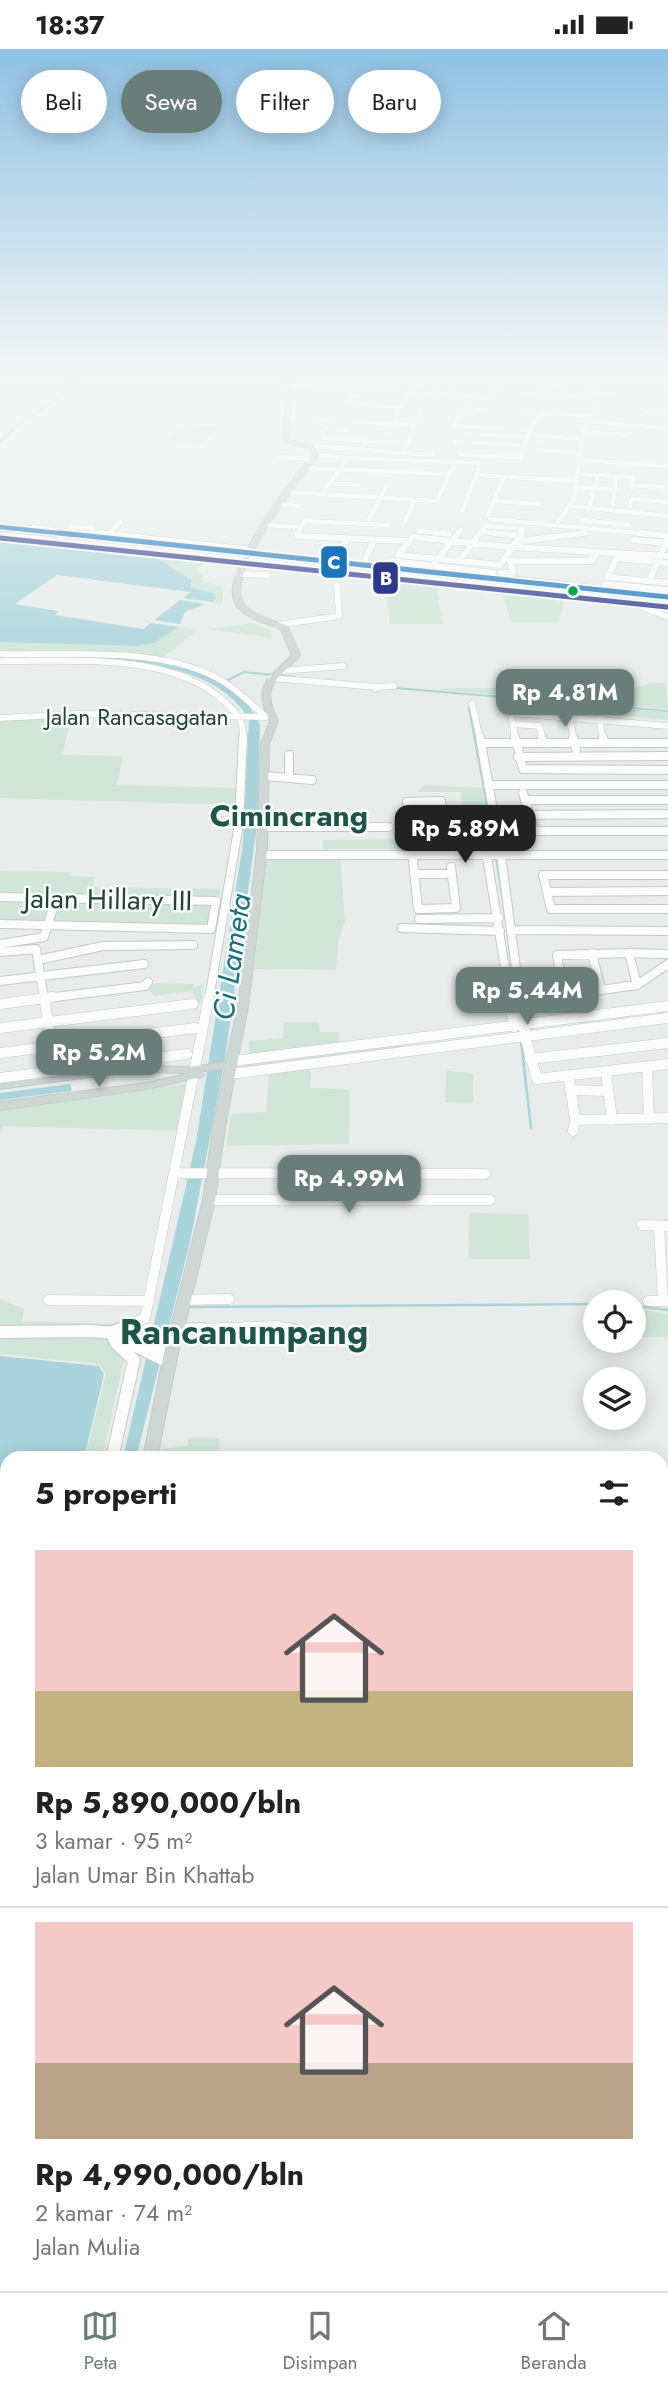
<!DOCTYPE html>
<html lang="id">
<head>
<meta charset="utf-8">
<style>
	body { margin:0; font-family:Jost,sans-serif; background:#f6f6f6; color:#222; height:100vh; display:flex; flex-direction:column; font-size:26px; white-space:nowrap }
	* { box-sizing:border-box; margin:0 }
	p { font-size:23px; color:#767676 }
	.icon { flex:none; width:38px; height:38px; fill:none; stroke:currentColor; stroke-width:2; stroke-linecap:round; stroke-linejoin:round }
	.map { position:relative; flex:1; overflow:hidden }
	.panel { position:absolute; left:0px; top:1402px; width:668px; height:842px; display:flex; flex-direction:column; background:#fff; border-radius:21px 21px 0 0; box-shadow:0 4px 18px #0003 }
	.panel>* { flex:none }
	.guide { position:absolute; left:21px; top:21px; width:626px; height:63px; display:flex; gap:14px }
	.buttons { position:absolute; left:583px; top:1241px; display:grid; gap:14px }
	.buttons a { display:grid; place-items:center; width:63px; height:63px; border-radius:50%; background:#fff; box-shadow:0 4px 18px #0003; font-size:35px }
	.price { position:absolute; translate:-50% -60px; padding:0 16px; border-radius:14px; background:#697e78; color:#fff; font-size:23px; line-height:46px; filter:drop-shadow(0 2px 4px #0008) }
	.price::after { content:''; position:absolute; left:50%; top:42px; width:21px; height:16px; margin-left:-10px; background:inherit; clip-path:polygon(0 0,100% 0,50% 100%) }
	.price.selected { background:#222; color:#fff }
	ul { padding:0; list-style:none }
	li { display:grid; align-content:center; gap:14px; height:371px; padding:0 35px }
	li+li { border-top:2px solid #e0e0e0 }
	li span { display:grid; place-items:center; height:217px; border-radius:0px; color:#555 }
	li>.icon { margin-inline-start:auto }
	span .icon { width:126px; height:126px; fill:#fffc; stroke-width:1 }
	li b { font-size:30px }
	h2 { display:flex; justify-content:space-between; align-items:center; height:84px; padding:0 35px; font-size:30px }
	.pill { padding:0 24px; border-radius:32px; background:#fff; box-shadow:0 4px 18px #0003; font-size:24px; line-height:63px }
	.pill.selected { background:#697e78; color:#fff }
	.status { display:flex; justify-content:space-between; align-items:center; height:49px; padding:0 35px; background:#fff; direction:ltr }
	.status svg { height:19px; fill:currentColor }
	.tabs { display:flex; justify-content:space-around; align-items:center; height:98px; border-top:2px solid #e0e0e0; background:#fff; font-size:19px; color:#767676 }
	.tabs a { display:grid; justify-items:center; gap:4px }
	.tabs .selected { color:#697e78 }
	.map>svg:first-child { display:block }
</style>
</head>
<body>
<div class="status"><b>18:37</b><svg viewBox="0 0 49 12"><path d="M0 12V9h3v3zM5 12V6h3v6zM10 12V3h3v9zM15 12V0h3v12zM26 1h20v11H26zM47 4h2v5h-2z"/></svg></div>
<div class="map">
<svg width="668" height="2242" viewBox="0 0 668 2242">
	<rect width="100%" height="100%" fill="#e8edeb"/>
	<path fill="#d1e6d8" d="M185,375l34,3 -17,16 -35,-3z
		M0,480l245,26 -245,-23z
		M0,488l210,22 -7,2 -6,11 6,4 1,6 18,4 1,18 -10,-2 3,-2 -12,-10 -15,-3v-10l-5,-2 -95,-25 -89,-9z
		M384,527l52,6 7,42h-53z
		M501,539l65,7 -7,27h-48z
		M255,574l15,8 2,7 -66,-9z
		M178,578l19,3 -33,27 -164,-5v-10l137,4 17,-3z
		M651,634h14l3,26 -41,-4 -3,-15z
		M532,638l1,11 -98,-9z
		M492,655h77l99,8v8z
		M72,667l-10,39 61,1 -6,29 120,3 -1,17 -236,-7v-78z
		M424,736l60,3 8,45 -25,-1 -7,-40h-43z
		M409,790v10h-86v-9z
		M418,791h76l3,10h-79z
		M267,809h73l5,64 -6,16 -3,32 -82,-1z
		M0,822l69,1v4l26,1 -2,10 128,2 -2,11 -219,-5z
		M0,850l52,1 -8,22h-44z
		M59,851l153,3 -4,24 -157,-4z
		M153,934l40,1 1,3 10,-3 -4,21 -9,-14 -37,5 -7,-9z
		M284,973h35l1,10h19l1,14 -91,11v-16l34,-3z
		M402,994l2,6 -162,21v-7z
		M311,1019l-1,20 40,1 -1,55 -123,2 5,-32 35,-2 3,-39z
		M446,1022l27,2v30l-28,-1z
		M191,1034l-8,48 -181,-5 -2,10v-28z
		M470,1164l58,1 2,45h-62z
		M0,1250l24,10 -2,12 110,3 -30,134h-17l21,-84 -7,-10 -99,-10z
		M634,1259l34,6v23h-32z
		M188,1388l31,1 1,20h-61l1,-9 28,-3z
		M668,1894v238l-6,5v-239z
		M406,2237v-1l118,1 -9,5h-107z"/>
	<path fill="#a9d4db" d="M0,492l158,18 34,21 -2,7 23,6 3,5 -3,4 -30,-4 7,-6 -133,-17 -42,29 43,7 -3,4 88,14 8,-6 27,4 -24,16 -17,3 -137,-4z
		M180,551l25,4 -20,8 -5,12 -26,-4z
		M0,606l135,3 56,10 32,14 24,21 13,21 -2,94 -33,241 -35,183 -54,216h-13l73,-316 47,-299 6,-124c-44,-73 -175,-57 -249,-59z
		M70,1035l2,7 -72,9v-7z
		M0,1307l99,10 5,8 -20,84h-77v45l-7,-3z"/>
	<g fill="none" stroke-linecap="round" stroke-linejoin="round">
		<path stroke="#a9d4db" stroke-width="2" d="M0,393l19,-18 61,-41 -62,-6 5,-3
			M504,516l2,-3
			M502,526l104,12
			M623,540l45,4
			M224,633l20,-10 51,5
			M396,639l272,23
			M469,659l26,141
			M496,809l10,62
			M509,895l7,53"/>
		<path stroke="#a9d4db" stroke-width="2.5" d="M521,992l10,87
			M634,1257l34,4
			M189,1258l406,-3"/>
		<path stroke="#a9d4db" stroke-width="4.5" d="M396,2236l2,6"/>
		<path fill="#a9d4db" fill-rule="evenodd" d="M31,2236h26v6h-26z"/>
		<defs>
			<path id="minor-far5" d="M411,325l-7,7 51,3 -11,12
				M594,329l74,7
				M460,330l103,7 9,-7 21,1
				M290,336l197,13 14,-13
				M319,337l14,-10 71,5
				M589,344l22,1
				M523,345l66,4
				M363,346h-12l-6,8 54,5
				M421,352l28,-27
				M461,359l131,8
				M646,363h22
				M421,365l-19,39 30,2
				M473,365l-12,-1 -8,13 77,4
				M288,369l106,6 5,-16 29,-33
				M590,372l78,8
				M394,375l21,1
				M327,380l20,1
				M583,383l45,3
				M466,385l62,3
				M529,386l53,4
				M323,389l84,5
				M455,393l69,3
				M317,398l44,2 5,-9
				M361,400l37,4
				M537,401l45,3
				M316,406l32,3 -26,36
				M460,406l61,2 10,-29 13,-19
				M280,408l33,2
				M348,409l131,5 -2,12 99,6
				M581,411l87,6
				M306,419l142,6
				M577,425l56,3 -1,11
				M329,434l30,2
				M633,436l35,3
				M575,438l38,3
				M288,443l149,9 19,-40
				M494,452l46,3
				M277,455l22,2
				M613,455l3,-28
				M570,457l98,10
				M630,457l2,-7 36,3
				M462,462l15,-36
				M588,462l10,-36
				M488,466l16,-38
				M369,470l17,-32
				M490,470l168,16
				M405,471l10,-20
				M582,471l47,5
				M265,476l36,2 -4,8
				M556,476l18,-27 9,-66 14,-27 -8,-7 7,-24
				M33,478l47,7
				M71,478l21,1 -1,4 25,3
				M301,478l4,-6 83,4
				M419,482l30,3
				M481,483l31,3
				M108,486l12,-13
				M457,486l4,-5
				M479,486l7,-9 37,3 -3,6
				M570,486l17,-2"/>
			<path id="minor-far4" d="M75,484l5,1
				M100,484l152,17
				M298,484l-1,3 112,5
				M442,484l7,1
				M494,484l28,3
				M640,484l28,3
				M0,486l607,63 28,6 33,13
				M520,487l1,-3
				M633,491l35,3
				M517,497l4,-5 64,-8
				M398,506l15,-18 98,10 157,9
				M398,506l102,10 20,-29
				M335,509l13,-20
				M366,509l8,-18
				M617,509l-10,19 61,6
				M617,509l51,5
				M392,512l102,12
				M459,512l21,-28
				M510,512h81l6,-8
				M435,514l23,-30
				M501,524h12l-3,-12
				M238,525l30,1
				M649,532l19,-43
				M605,535l63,6
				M277,576l62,-9 -2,-31
				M0,605c68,2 165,-9 224,28 15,9 29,24 42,35
				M0,612c71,1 172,-10 226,42 12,11 18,19 17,36
				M281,622l62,-5
				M271,629l106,9 -2,2
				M377,638l17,-1
				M472,655l8,35
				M569,668l5,22
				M0,669l78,-4 187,3
				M599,670l4,20
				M514,675l25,2 4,13
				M515,690l-4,-26 157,13"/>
			<path id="minor-far3" d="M480,688l1,6h187
				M515,688l8,32 145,1
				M542,688l2,6
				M573,688l3,12
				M603,688l1,6
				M481,694l20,112 19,144
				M289,706v22
				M518,708l150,-1
				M266,727l46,4
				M488,736h180
				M523,744l11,38h134
				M525,751h143
				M528,766l140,-1
				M263,778h126
				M411,783l35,-1 -5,-30 -34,1 11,107 38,-1 -5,-41
				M486,802l24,148
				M262,806h406
				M416,825h36
				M668,826h-125l8,34h117
				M547,843l121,-1
				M0,848l216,4 -5,28 -211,-5
				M419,870l80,-1
				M402,879l98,3
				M511,881l157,1
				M0,895l44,-7 12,-39
				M0,903l36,-3 8,50
				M592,904l9,37 36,-5 -8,-32 39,1
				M38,911l65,-14 90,-1
				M0,932l144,-17
				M637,936l31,-21
				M601,941l-38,1 -6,-36 72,-2
				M39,950l106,-13 3,-4
				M209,950l30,-175 4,-87"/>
			<path id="minor-far2" d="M44,948l12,74
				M509,948l5,30
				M520,948l5,40 12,42 131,-15
				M0,955l53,-7
				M0,979l193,-24
				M0,1004l195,-25
				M530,1010l138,-16
				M233,1012l435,-55
				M647,1017l2,53
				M606,1023l6,48
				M230,1025l438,-56
				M569,1028l6,43 -2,11
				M0,1029l187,-24
				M570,1041l38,1
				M575,1071l93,-2
				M175,1124l310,1
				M337,1127v24
				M209,1151h281
				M642,1176l26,1
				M659,1177l4,75
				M48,1251l100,1
				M185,1251l44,-1
				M648,1252h20
				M177,1281l101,-4 17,5
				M116,1282l29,-13 64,-321"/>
			<path id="minor-far1" d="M289,1280l15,4
				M177,1281l26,-1
				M0,1283l92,-1 32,3 47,19
				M111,1284l9,-4
				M111,1284l6,11 17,16 -22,98
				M114,1286l56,28
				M0,1474l7,2
				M1,1569h6
				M0,1654h7
				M0,1699h7"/>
			<path id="minor" d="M0,1748l7,1
				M662,1763l6,-3
				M662,1779l6,-4
				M0,1799h7
				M0,1836h7
				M0,1903h7
				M0,1947h7
				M0,1984l7,-4
				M0,2060l7,-8
				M0,2087l7,-3
				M0,2102l7,-4
				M328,2236l3,6"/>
			<path id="major" d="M286,325h6l-2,66 24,7 5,8c-18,23 -97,121 -75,149 9,12 29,16 43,22l13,29c-23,27 -41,29 -22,66l-9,23 -2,106 -19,156 -23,121 -10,73 -37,153 -21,105h-14l21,-105 39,-153 10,-73 12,-59 -26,4 5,3 -2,2 -56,12 -146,21v-8l146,-19 44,-10 -62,-1 -128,17v-6l128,-17 61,1 37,-5 12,-56 19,-156 4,-106 9,-23c-18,-36 -2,-41 22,-66l-11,-26c-14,-6 -38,-11 -46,-26 -16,-31 57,-124 78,-148l-3,-6 -26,-8z"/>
			<path id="highway" d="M668,1828v22l-6,2v-21z
				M668,1852v22l-6,2v-22z
				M7,2200v26l-7,3v-26z
				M7,2228v8h22l-2,6h-27v-11z
				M71,2236h30l-2,6h-31z"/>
		</defs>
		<use href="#minor-far5" stroke="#c5cac8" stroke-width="5"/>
		<use href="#minor-far4" stroke="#c5cac8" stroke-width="7"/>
		<use href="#minor-far3" stroke="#c5cac8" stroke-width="10"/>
		<use href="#minor-far2" stroke="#c5cac8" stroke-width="11"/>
		<use href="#minor-far1" stroke="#c5cac8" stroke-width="14"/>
		<use href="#minor" stroke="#c5cac8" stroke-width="18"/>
		<use href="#major" stroke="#c3ccc9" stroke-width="2"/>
		<use href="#highway" stroke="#c3ccc9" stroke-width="2"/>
		<use href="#minor-far5" stroke="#fcfcfc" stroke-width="4.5"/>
		<use href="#minor-far4" stroke="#fcfcfc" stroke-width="6"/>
		<use href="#minor-far3" stroke="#fcfcfc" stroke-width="8"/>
		<use href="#minor-far2" stroke="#fcfcfc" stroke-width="10"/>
		<use href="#minor-far1" stroke="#fcfcfc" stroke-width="12"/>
		<use href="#minor" stroke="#fcfcfc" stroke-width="16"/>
		<use href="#major" fill="#cfd7d5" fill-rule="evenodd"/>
		<use href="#highway" fill="#bcc4c2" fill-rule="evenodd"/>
		<defs>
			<path id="rail-1-far1" d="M0,478l77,8"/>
			<path id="rail-1" d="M60,484l608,64"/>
			<path id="rail-2" d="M0,489l667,69"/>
		</defs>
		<use href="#rail-1-far1" stroke="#f7fbf9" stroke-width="7"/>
		<use href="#rail-1" stroke="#f7fbf9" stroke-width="9"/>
		<use href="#rail-2" stroke="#f7fbf9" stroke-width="9"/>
		<use href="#rail-1-far1" stroke="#1c75bc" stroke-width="4.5"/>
		<use href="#rail-1" stroke="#1c75bc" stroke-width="5"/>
		<use href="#rail-2" stroke="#2d398b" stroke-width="5"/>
	</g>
	<linearGradient id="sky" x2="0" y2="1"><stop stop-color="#8fc1e3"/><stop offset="0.51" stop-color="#f5f7f6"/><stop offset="1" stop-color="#f5f7f6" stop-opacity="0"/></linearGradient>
	<rect width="668" height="639" fill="url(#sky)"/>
	<circle fill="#00a651" stroke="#f7fbf9" stroke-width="2.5" cx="573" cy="542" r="6"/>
	<g text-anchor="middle" stroke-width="5" stroke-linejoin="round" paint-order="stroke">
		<g font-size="23" fill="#24423a" stroke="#f7fbf9">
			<text x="137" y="676">Jalan Rancasagatan</text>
		</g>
		<g font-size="28" fill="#24423a" stroke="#f7fbf9">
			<text transform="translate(108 850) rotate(1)" y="10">Jalan Hillary III</text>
		</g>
		<g font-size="30" font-weight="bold" fill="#1f5548" stroke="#f7fbf9">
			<text x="289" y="777">Cimincrang</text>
		</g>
		<g font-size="30" font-style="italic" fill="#1c6f80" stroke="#f7fbf9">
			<text transform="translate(232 908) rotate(-82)" y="10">Ci Lameta</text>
		</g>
		<g font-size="35" font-weight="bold" fill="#1f5548" stroke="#f7fbf9">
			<text x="244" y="1295">Rancanumpang</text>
		</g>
	</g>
	<g stroke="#f7fbf9" stroke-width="2.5">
		<rect x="320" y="496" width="28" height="34" rx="7" fill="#1c75bc"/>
		<rect x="372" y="512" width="27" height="34" rx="7" fill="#2d398b"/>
	</g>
	<g font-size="19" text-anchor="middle" font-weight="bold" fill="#fff">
		<text x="334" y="520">C</text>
		<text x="386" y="536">B</text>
	</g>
</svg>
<div class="buttons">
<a><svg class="icon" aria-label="locate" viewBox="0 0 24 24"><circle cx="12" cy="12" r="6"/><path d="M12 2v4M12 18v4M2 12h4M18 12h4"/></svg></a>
<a><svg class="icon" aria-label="layers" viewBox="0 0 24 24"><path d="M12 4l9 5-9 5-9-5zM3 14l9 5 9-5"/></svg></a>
</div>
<b class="price" style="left:565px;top:680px">Rp 4.81M</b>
<b class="price selected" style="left:465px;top:816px">Rp 5.89M</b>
<b class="price" style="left:527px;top:978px">Rp 5.44M</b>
<b class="price" style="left:99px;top:1040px">Rp 5.2M</b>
<b class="price" style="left:349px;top:1166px">Rp 4.99M</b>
<div class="guide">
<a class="pill">Beli</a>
<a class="pill selected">Sewa</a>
<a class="pill">Filter</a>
<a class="pill">Baru</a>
</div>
<section class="panel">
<h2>5 properti<svg class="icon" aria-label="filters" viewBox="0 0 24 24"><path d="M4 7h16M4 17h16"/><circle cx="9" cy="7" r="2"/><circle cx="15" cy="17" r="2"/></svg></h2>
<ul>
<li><span style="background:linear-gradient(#f6c9c9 65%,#c2b280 0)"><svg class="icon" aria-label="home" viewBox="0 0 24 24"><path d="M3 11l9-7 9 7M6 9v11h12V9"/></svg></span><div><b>Rp 5,890,000/bln</b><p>3 kamar · 95 m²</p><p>Jalan Umar Bin Khattab</p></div></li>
<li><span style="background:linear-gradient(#f6c9c9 65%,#b9a48a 0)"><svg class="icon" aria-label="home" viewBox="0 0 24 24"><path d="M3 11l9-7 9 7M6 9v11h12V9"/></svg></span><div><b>Rp 4,990,000/bln</b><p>2 kamar · 74 m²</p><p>Jalan Mulia</p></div></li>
</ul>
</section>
</div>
<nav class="tabs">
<a class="selected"><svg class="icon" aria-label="map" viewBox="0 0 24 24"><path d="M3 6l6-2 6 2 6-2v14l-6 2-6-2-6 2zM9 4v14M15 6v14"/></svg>Peta</a>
<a><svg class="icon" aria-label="saved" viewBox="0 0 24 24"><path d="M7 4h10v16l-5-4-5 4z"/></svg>Disimpan</a>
<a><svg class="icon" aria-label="home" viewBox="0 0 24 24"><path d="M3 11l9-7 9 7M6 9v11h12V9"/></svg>Beranda</a>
</nav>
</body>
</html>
